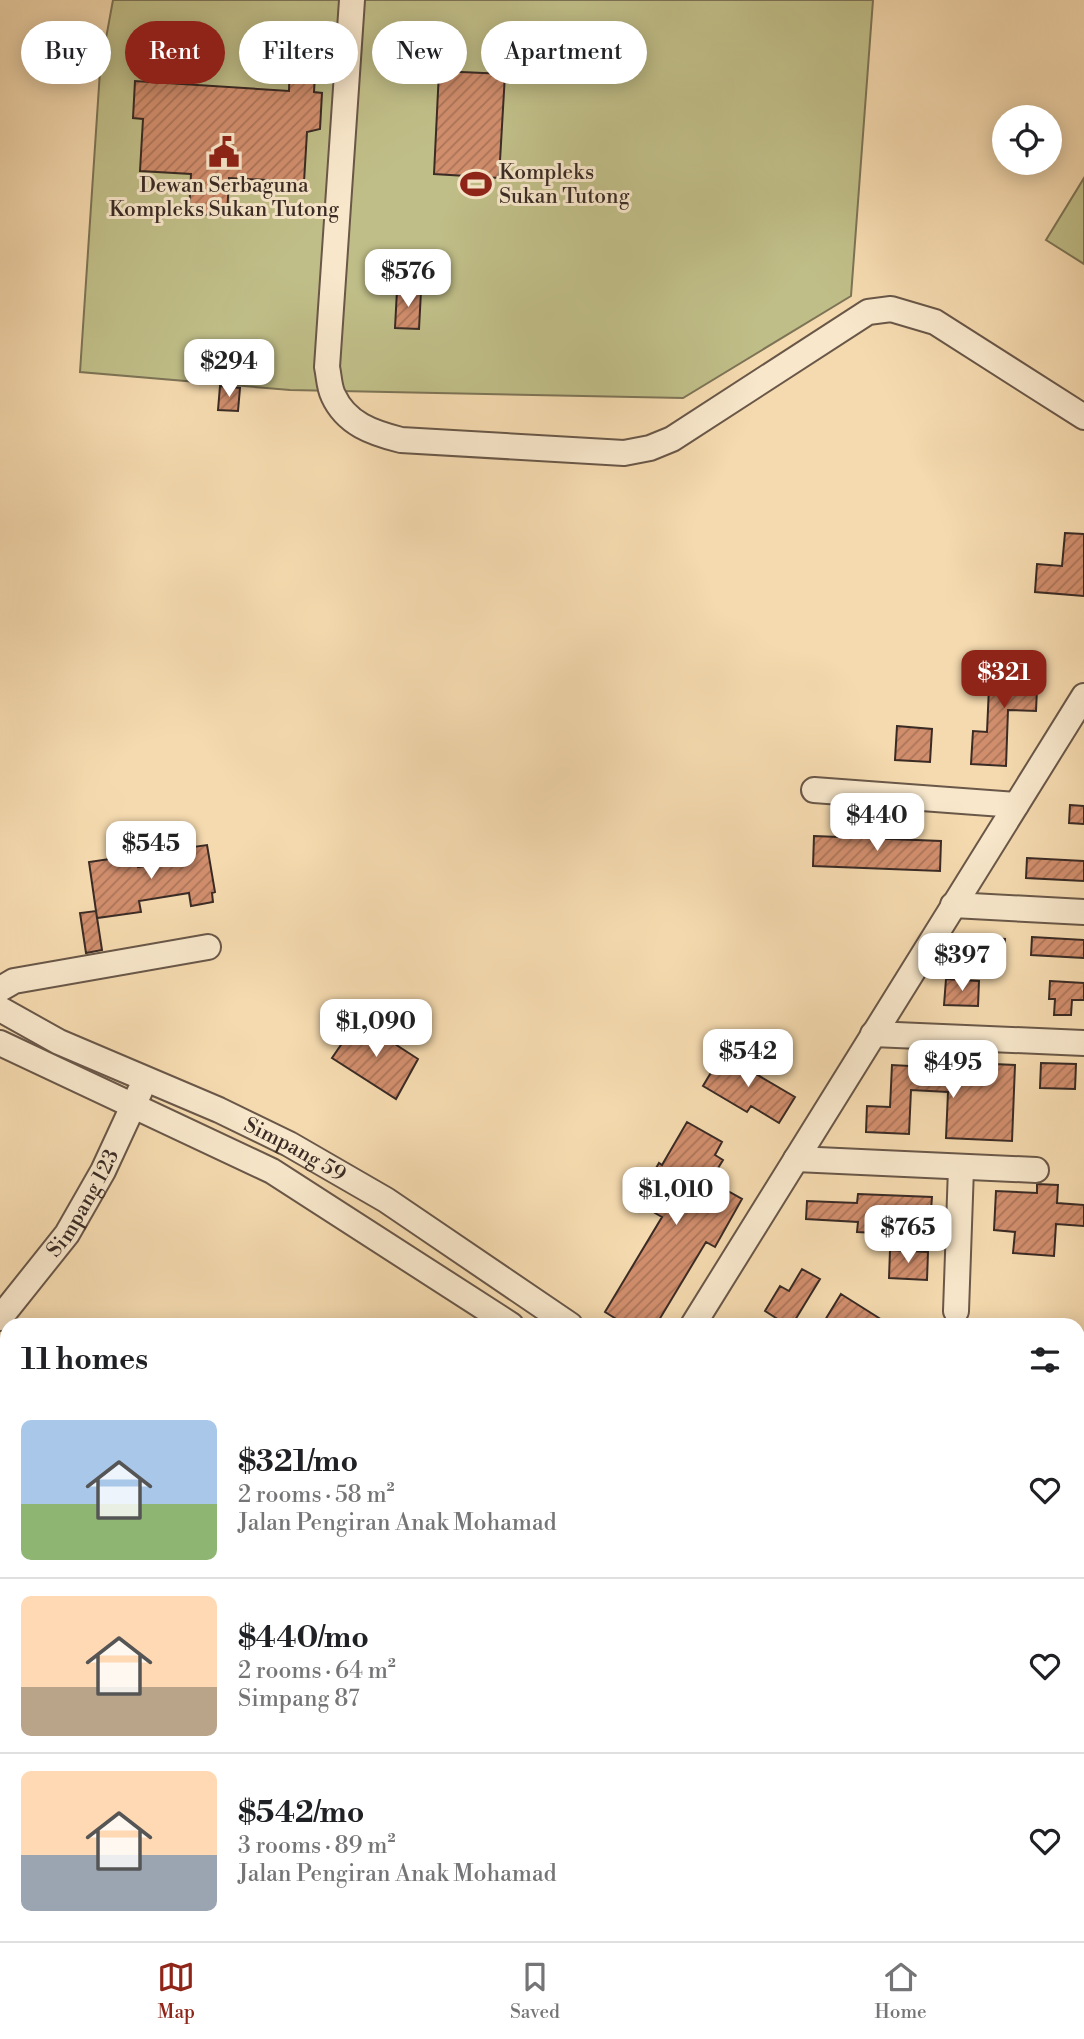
<!DOCTYPE html>
<html lang="en">
<head>
<meta charset="utf-8">
<style>
	body { margin:0; font-family:"Libre Bodoni",serif; background:#f6f6f6; color:#202124; height:100vh; display:flex; flex-direction:column; font-size:26px; white-space:nowrap }
	* { box-sizing:border-box; margin:0 }
	p { font-size:23px; color:#757577 }
	.icon { flex:none; width:38px; height:38px; fill:none; stroke:currentColor; stroke-width:2; stroke-linecap:round; stroke-linejoin:round }
	.map { position:relative; flex:1; overflow:hidden }
	.drawer { position:absolute; left:0px; top:1318px; width:1085px; height:625px; display:flex; flex-direction:column; background:#fff; border-radius:21px 21px 0 0; box-shadow:0 4px 18px #0003 }
	.drawer>* { flex:none }
	.top-card { position:absolute; left:21px; top:21px; width:700px; height:63px; display:flex; gap:14px }
	.tools { position:absolute; left:992px; top:105px; display:grid; gap:14px }
	.tools a { display:grid; place-items:center; width:70px; height:70px; border-radius:50%; background:#fff; box-shadow:0 4px 18px #0003; font-size:35px }
	.price { position:absolute; translate:-50% -60px; padding:0 16px; border-radius:14px; background:#fff; color:#222; font-size:23px; line-height:46px; filter:drop-shadow(0 2px 4px #0008) }
	.price::after { content:''; position:absolute; left:50%; top:42px; width:21px; height:16px; margin-left:-10px; background:inherit; clip-path:polygon(0 0,100% 0,50% 100%) }
	.price.active { background:#8f2418; color:#fff }
	ul { padding:0; list-style:none }
	li { display:flex; align-items:center; gap:21px; height:175px; padding:0 21px }
	li+li { border-top:2px solid #e0e0e0 }
	li span { display:grid; place-items:center; flex:none; width:196px; height:140px; border-radius:10px; color:#555 }
	li>.icon { margin-inline-start:auto }
	span .icon { width:84px; height:84px; fill:#fffc; stroke-width:1 }
	li b { font-size:30px }
	h2 { display:flex; justify-content:space-between; align-items:center; height:84px; padding:0 21px; font-size:30px }
	.chip { padding:0 24px; border-radius:32px; background:#fff; box-shadow:0 4px 18px #0003; font-size:24px; line-height:63px }
	.chip.active { background:#8f2418; color:#fff }
	.menu { display:flex; justify-content:space-around; align-items:center; height:98px; border-top:2px solid #e0e0e0; background:#fff; font-size:19px; color:#757577 }
	.menu a { display:grid; justify-items:center; gap:4px }
	.menu .active { color:#8f2418 }
	.map>svg:first-child { display:block }
</style>
</head>
<body>
<div class="map">
<svg width="1084" height="1941" viewBox="0 0 1084 1941">
	<defs>
		<pattern id="building-hatch" width="6" height="6" patternUnits="userSpaceOnUse" patternTransform="scale(1.75)"><rect width="6" height="6" fill="#d18e6d"/><path d="M-1 1l2-2M0 6l6-6M5 7l2-2" fill="none" stroke="#ab7459"/></pattern>
	</defs>
	<rect width="100%" height="100%" fill="#f5daaf"/>
	<filter id="stains"><feTurbulence type="fractalNoise" baseFrequency=".00286" numOctaves="4"/><feColorMatrix values="0 0 0 0 .2 0 0 0 0 .09 0 0 0 0 .02 0 0 0 .5 -.17"/></filter>
	<radialGradient id="worn" r=".72"><stop offset=".6" stop-color="#630" stop-opacity="0"/><stop offset="1" stop-color="#630" stop-opacity=".3"/></radialGradient>
	<path fill="#c0be88" stroke="#7d7456" stroke-width="2" d="M113,0h760l-22,296 -168,102 -393,-8 -210,-18 20,-301z
		M1084,178v86l-38,-24z"/>
	<path fill="url(#building-hatch)" stroke="#3a2b25" stroke-width="2" d="M290,56l26,2 -2,34 8,1 -2,36 -13,3 -3,50 -75,-4 -2,39 -38,-4 2,-39 -51,-3 3,-52 -10,-1 2,-37 154,10z
		M439,71l66,3 -6,104 -65,-4z
		M397,290l24,1 -2,38 -24,-1z
		M220,386l20,2 -2,23 -20,-1z
		M1065,533l19,1v62l-49,-4 2,-28 25,2z
		M990,664l48,2 -2,45 -28,-1 -2,56 -35,-2 2,-33 14,1z
		M897,726l35,3 -2,33 -35,-2z
		M1070,805l14,1v18l-15,-1z
		M814,836l127,5 -1,30 -127,-5z
		M207,845l8,47 -3,1 1,9 -22,4 -2,-13 -50,8 2,11 -44,6 -8,-56 48,-7 1,12 35,-6 -2,-11z
		M1027,858l57,3v20l-58,-3z
		M96,911l6,39 -16,3 -6,-40z
		M970,936l35,3 -2,23 -35,-2z
		M1032,937l52,3v18l-53,-3z
		M946,979l33,2 -1,25 -34,-1z
		M1050,981l34,2v17h-12l-1,15h-17l1,-16h-6z
		M358,1020l60,39 -22,40 -64,-41z
		M722,1054l73,43 -16,26 -28,-17 -4,6 -44,-26z
		M948,1062l67,3 -3,76 -66,-3 2,-46 -37,-2 -2,44 -43,-2 1,-26 23,1 2,-42 56,3z
		M1041,1063l35,1 -1,25 -35,-1z
		M687,1122l35,20 -7,13 8,5 -13,21 32,18 -27,48 -9,-5 -50,83h-30l-21,-13 57,-95 -7,-4 5,-8 -19,-11 18,-31 3,2z
		M1037,1184l21,1 -1,18 27,2v21l-28,-2 -2,32 -41,-3 2,-21 -21,-2 2,-39 41,2z
		M858,1194l74,3 -2,25 -53,-3 -1,14 -19,-1 1,-10 -52,-3 1,-18 50,2z
		M890,1250l38,2 -1,28 -38,-2z
		M802,1269l18,10 -28,46h-5l-22,-14 15,-25 9,5z
		M841,1294l49,31h-68z"/>
	<g fill="none" stroke-linecap="round" stroke-linejoin="round">
		<defs>
			<g id="minor">
				<path d="M352,0l-25,367c2,9 2,20 6,28 13,29 40,38 68,45l223,13 26,-5 22,-9 196,-127 23,-3 44,13 149,95"/>
				<path d="M814,790l202,15"/>
				<path d="M953,905l131,7"/>
				<path d="M0,989l14,-8 194,-34"/>
				<path id="s1" d="M0,1009l59,33 160,68 70,34 97,56 184,125"/>
				<path d="M873,1034l211,9"/>
				<path d="M0,1043l272,128 239,154"/>
				<path d="M796,1159l240,11"/>
				<path d="M956,1311l5,-143"/>
				<path id="s2" d="M0,1318l67,-84 36,-63 37,-80"/>
				<path d="M693,1325l391,-629"/>
				<path d="M807,1936l3,5"/>
				<path d="M158,1941l13,-5"/>
				<path d="M548,1941l3,-5"/>
			</g>
		</defs>
		<use href="#minor" stroke="#695748" stroke-width="28"/>
		<use href="#minor" stroke="#f8e7cb" stroke-width="24"/>
	</g>
	<defs>
		<symbol id="civic-bare" viewBox="-9 -9 18 18"><path d="M-.6-6.5H3V-4.5H.6V-3L4-1V1h2V6H-6V1h2V-1L-.6-3ZM-1.2 2.5V6h2.4V2.5Z" fill="#8f2418" stroke="#f8e7cb" stroke-width="2.5" paint-order="stroke"/></symbol>
		<symbol id="stadium-bare" viewBox="-9 -9 18 18"><path d="M0-5a6.5 5 0 1 0 0 10a6.5 5 0 1 0 0-10ZM-3.5-1.8h7v3.6h-7Z" fill="#8f2418" stroke="#f8e7cb" stroke-width="2.5" paint-order="stroke"/></symbol>
	</defs>
	<g fill-rule="evenodd">
		<use href="#civic-bare" x="202" y="130" width="44" height="44"/>
		<use href="#stadium-bare" x="454" y="162" width="44" height="44"/>
	</g>
	<g text-anchor="middle" stroke-width="6" stroke-linejoin="round" paint-order="stroke">
		<g font-size="21" fill="#3a2b25" stroke="#f8e7cb" text-anchor="start">
			<text x="499" y="179">Kompleks<tspan x="499" dy="24">Sukan Tutong</tspan></text>
			<text x="224" y="192" text-anchor="middle">Dewan Serbaguna<tspan x="224" dy="24">Kompleks Sukan Tutong</tspan></text>
		</g>
		<g font-size="21" fill="#3a2b25" stroke="#f8e7cb">
			<text dy="7" stroke="none"><textPath href="#s1" startOffset="327">Simpang 59</textPath></text>
			<text dy="7" stroke="none"><textPath href="#s2" startOffset="142">Simpang 123</textPath></text>
		</g>
	</g>
	<rect width="100%" height="100%" filter="url(#stains)"/>
	<rect width="100%" height="100%" fill="url(#worn)"/>
</svg>
<div class="tools">
<a><svg class="icon" aria-label="locate" viewBox="0 0 24 24"><circle cx="12" cy="12" r="6"/><path d="M12 2v4M12 18v4M2 12h4M18 12h4"/></svg></a>
</div>
<b class="price" style="left:408px;top:309px">$576</b>
<b class="price" style="left:229px;top:399px">$294</b>
<b class="price active" style="left:1004px;top:710px">$321</b>
<b class="price" style="left:877px;top:853px">$440</b>
<b class="price" style="left:151px;top:881px">$545</b>
<b class="price" style="left:962px;top:993px">$397</b>
<b class="price" style="left:376px;top:1059px">$1,090</b>
<b class="price" style="left:748px;top:1089px">$542</b>
<b class="price" style="left:953px;top:1100px">$495</b>
<b class="price" style="left:676px;top:1227px">$1,010</b>
<b class="price" style="left:908px;top:1265px">$765</b>
<div class="top-card">
<a class="chip">Buy</a>
<a class="chip active">Rent</a>
<a class="chip">Filters</a>
<a class="chip">New</a>
<a class="chip">Apartment</a>
</div>
<section class="drawer">
<h2>11 homes<svg class="icon" aria-label="filters" viewBox="0 0 24 24"><path d="M4 7h16M4 17h16"/><circle cx="9" cy="7" r="2"/><circle cx="15" cy="17" r="2"/></svg></h2>
<ul>
<li><span style="background:linear-gradient(#a9c7e8 60%,#8fb573 0)"><svg class="icon" aria-label="home" viewBox="0 0 24 24"><path d="M3 11l9-7 9 7M6 9v11h12V9"/></svg></span><div><b>$321/mo</b><p>2 rooms · 58 m²</p><p>Jalan Pengiran Anak Mohamad</p></div><svg class="icon" aria-label="heart" viewBox="0 0 24 24"><path d="M12 20l-8-8c-3-5 5-10 8-4 3-6 11-1 8 4z"/></svg></li>
<li><span style="background:linear-gradient(#ffd9b3 65%,#b9a48a 0)"><svg class="icon" aria-label="home" viewBox="0 0 24 24"><path d="M3 11l9-7 9 7M6 9v11h12V9"/></svg></span><div><b>$440/mo</b><p>2 rooms · 64 m²</p><p>Simpang 87</p></div><svg class="icon" aria-label="heart" viewBox="0 0 24 24"><path d="M12 20l-8-8c-3-5 5-10 8-4 3-6 11-1 8 4z"/></svg></li>
<li><span style="background:linear-gradient(#ffd9b3 60%,#9aa5b1 0)"><svg class="icon" aria-label="home" viewBox="0 0 24 24"><path d="M3 11l9-7 9 7M6 9v11h12V9"/></svg></span><div><b>$542/mo</b><p>3 rooms · 89 m²</p><p>Jalan Pengiran Anak Mohamad</p></div><svg class="icon" aria-label="heart" viewBox="0 0 24 24"><path d="M12 20l-8-8c-3-5 5-10 8-4 3-6 11-1 8 4z"/></svg></li>
</ul>
</section>
</div>
<nav class="menu">
<a class="active"><svg class="icon" aria-label="map" viewBox="0 0 24 24"><path d="M3 6l6-2 6 2 6-2v14l-6 2-6-2-6 2zM9 4v14M15 6v14"/></svg>Map</a>
<a><svg class="icon" aria-label="saved" viewBox="0 0 24 24"><path d="M7 4h10v16l-5-4-5 4z"/></svg>Saved</a>
<a><svg class="icon" aria-label="home" viewBox="0 0 24 24"><path d="M3 11l9-7 9 7M6 9v11h12V9"/></svg>Home</a>
</nav>
</body>
</html>
